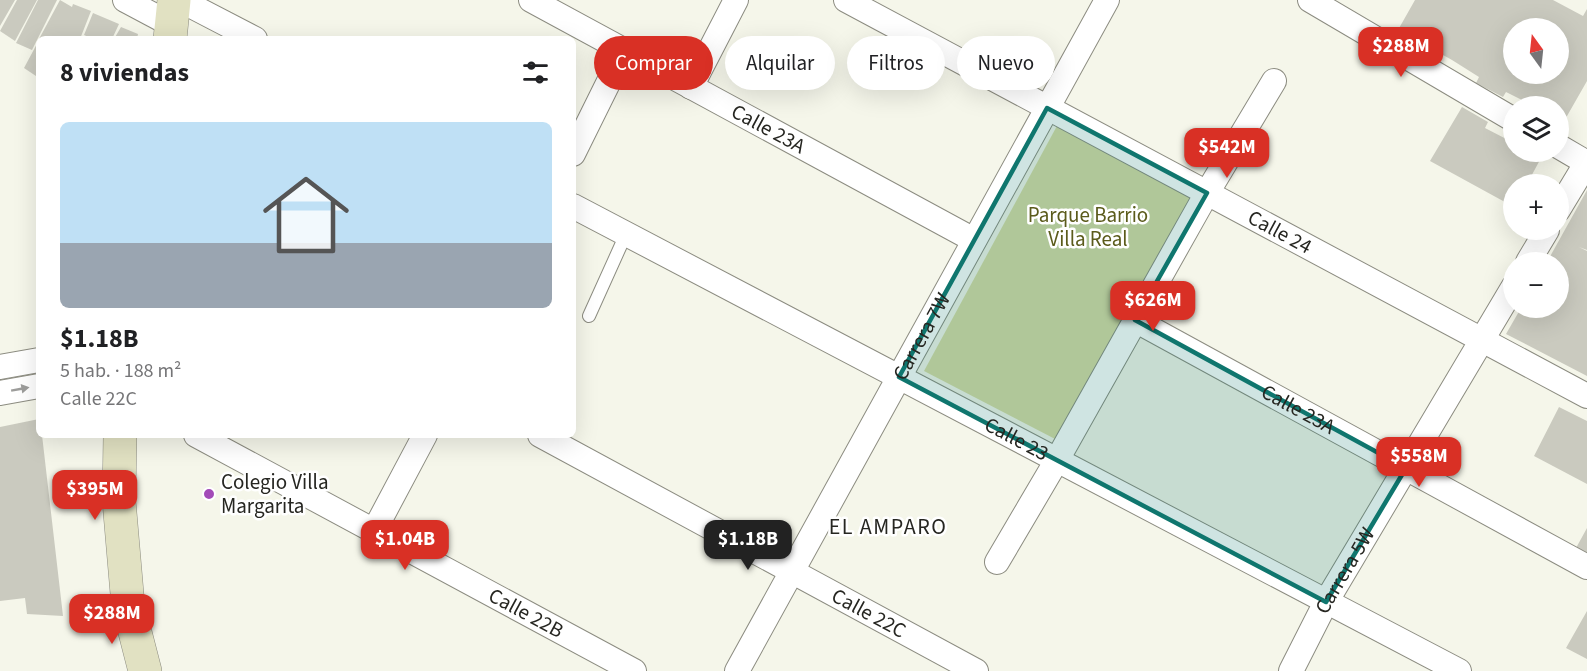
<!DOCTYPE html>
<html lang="es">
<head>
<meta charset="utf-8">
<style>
	body { margin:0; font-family:"Source Sans 3",sans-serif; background:#f6f6f6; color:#202124; height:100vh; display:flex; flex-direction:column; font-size:22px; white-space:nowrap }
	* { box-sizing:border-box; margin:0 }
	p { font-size:20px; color:#757577 }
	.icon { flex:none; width:33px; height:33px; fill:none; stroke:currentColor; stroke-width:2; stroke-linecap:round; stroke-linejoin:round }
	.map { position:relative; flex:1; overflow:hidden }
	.panel { position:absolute; left:36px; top:36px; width:540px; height:402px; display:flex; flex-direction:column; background:#fff; border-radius:9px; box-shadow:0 6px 24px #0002 }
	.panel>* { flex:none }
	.top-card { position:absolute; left:594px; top:36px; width:570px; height:54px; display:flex; gap:12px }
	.needle { width:39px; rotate:345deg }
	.controls { position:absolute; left:1503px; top:18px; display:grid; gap:12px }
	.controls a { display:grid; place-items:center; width:66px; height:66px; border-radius:50%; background:#fff; box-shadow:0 6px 24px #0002; font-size:30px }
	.price { position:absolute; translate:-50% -51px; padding:0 14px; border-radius:12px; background:#d93025; color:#fff; font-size:20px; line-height:39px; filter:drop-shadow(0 2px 3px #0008) }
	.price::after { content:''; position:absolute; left:50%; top:36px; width:18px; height:14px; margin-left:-9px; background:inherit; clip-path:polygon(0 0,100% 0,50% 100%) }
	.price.active { background:#222; color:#fff }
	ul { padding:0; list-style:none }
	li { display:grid; align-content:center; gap:12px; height:318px; padding:0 24px }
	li+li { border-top:2px solid #e0e0e0 }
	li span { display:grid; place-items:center; height:186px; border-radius:9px; color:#555 }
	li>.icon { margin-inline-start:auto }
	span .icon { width:108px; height:108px; fill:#fffc; stroke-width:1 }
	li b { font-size:26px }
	h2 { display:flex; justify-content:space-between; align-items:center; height:72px; padding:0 24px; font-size:26px }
	.tag { padding:0 21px; border-radius:27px; background:#fff; box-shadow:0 6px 24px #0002; font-size:21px; line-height:54px }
	.tag.active { background:#d93025; color:#fff }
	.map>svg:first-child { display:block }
</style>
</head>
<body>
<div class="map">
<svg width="1587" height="671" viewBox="0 0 1587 671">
	<rect width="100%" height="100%" fill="#f5f6ea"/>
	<path fill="#d9dba4" d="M1058,124l134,72 -135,244 -133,-69z"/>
	<path fill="#cacabf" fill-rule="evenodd" d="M0,0h15l-15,26z
		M17,0h20l-22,41 -15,-10z
		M38,0h19l-25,50 -16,-7z
		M60,0l12,7 1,-3 18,7 -11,28h-41z
		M1415,0h138l30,16 4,-7v72l-24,42 -5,-2v-15h-24l-28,-14 -3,5 -27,-14 3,-6 -27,-17 -54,-30zM1514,28h44v46h-44z
		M93,13l26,11 -7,15h-19l-9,-4z
		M121,27l17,7 -1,5h-23z
		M39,40v38l-15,-10z
		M1462,107l26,15 -3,6 29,15v9h16l11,6 -14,26h-13v23l-84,-46z
		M1587,190v60l-8,-3 8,4v125l-81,-42 15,-26h37v-46h-11z
		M1559,407l28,14v63l-53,-28z
		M39,419v16h3l21,181 -36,-2 -2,-16 -25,3v-174z
		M1587,528v26l-11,-6z
		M1587,611v48l-21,-11z"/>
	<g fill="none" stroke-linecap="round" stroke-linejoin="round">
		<defs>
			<path id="service" d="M589,316l37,-82"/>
			<g id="minor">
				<path d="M125,0l47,25"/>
				<path d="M180,0l75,39"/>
				<path id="s1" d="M531,0l443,240"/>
				<path id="s2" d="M846,0l741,396"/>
				<path d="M1310,0l204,120"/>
				<path d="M691,87l45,-87"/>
				<path d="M1558,146l29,17"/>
				<path d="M573,154l51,-103"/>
				<path id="s3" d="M573,206l886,465"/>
				<path d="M1558,210l29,-48"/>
				<path d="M1528,262l19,-32"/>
				<path id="s4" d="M1135,320l452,247"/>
				<path d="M0,367l39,-7"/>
				<path d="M0,393l39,-7"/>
				<path id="s5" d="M196,435l438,236"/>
				<path id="s6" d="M540,435l436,236"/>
				<path d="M374,531l51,-96"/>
				<path d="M997,562l60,-102 150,-267 67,-112"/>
				<path id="s7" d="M737,671l370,-671"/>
				<path id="s8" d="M1291,671l35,-69 188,-316"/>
			</g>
			<path id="secondary" d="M170,39l4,-39
				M120,435l-1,66 9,104 17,66"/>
		</defs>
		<use href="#service" stroke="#8c8c81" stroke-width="14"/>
		<use href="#minor" stroke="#8c8c81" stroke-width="26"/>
		<use href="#secondary" stroke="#8c8c81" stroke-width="34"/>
		<use href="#service" stroke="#fff" stroke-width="12"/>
		<use href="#minor" stroke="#fff" stroke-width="24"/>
		<use href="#secondary" stroke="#e1e1c2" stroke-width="33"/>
	</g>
	<defs><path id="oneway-solid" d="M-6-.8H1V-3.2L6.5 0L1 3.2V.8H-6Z" transform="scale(1.5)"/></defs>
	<use fill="#9d9d9b" href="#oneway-solid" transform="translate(20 389) rotate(-10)"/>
	<path fill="#0f766e" fill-opacity="0.2" stroke="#0f766e" stroke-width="4.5" stroke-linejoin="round" d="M1047,108l160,85 -72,127 271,148 -80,134 -427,-225z"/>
	<circle fill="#a34bb8" stroke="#fff" stroke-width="2" cx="209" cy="494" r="6"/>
	<g text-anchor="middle" stroke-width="5" stroke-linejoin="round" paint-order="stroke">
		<g font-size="21" fill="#262621" stroke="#fff">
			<text dy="7" stroke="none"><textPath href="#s1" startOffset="270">Calle 23A</textPath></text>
			<text dy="7" stroke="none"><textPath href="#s2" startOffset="492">Calle 24</textPath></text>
			<text dy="7" stroke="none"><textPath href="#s7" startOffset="382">Carrera 7W</textPath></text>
			<text dy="7" stroke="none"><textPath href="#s4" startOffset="186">Calle 23A</textPath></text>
			<text dy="7" stroke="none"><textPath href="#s3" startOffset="501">Calle 23</textPath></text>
			<text dy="7" stroke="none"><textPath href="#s8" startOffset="114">Carrera 5W</textPath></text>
			<text dy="7" stroke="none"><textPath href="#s5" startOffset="375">Calle 22B</textPath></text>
			<text dy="7" stroke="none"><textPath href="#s6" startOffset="374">Calle 22C</textPath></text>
		</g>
		<g font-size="21" fill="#5b5b1b" stroke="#fff">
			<text x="1088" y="222">Parque Barrio<tspan x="1088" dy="24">Villa Real</tspan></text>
		</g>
		<g font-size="21" fill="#262621" stroke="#fff" text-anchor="start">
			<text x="221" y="489">Colegio Villa<tspan x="221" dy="24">Margarita</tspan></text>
		</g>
		<g font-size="22" letter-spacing="1.5" fill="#262621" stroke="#fff">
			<text x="888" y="534">EL AMPARO</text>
		</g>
	</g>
</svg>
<div class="controls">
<a><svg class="needle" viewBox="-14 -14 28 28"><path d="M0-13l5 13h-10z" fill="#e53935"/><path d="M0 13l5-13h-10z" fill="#757577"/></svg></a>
<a><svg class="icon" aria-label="layers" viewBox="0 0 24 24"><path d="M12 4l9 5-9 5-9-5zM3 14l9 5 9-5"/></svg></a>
<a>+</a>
<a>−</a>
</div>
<b class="price" style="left:1401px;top:78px">$288M</b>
<b class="price" style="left:1227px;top:179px">$542M</b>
<b class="price" style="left:1153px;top:332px">$626M</b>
<b class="price" style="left:1419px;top:488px">$558M</b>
<b class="price" style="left:95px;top:521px">$395M</b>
<b class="price" style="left:405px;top:571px">$1.04B</b>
<b class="price active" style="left:748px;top:571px">$1.18B</b>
<b class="price" style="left:112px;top:645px">$288M</b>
<div class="top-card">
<a class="tag active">Comprar</a>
<a class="tag">Alquilar</a>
<a class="tag">Filtros</a>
<a class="tag">Nuevo</a>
</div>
<section class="panel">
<h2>8 viviendas<svg class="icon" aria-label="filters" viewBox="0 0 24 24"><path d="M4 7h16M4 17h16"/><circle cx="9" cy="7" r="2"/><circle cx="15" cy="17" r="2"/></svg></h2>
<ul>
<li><span style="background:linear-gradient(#bfe0f5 65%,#9aa5b1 0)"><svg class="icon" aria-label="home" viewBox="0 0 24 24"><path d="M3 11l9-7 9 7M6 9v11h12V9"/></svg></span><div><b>$1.18B</b><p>5 hab. · 188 m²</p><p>Calle 22C</p></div></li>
</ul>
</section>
</div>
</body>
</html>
